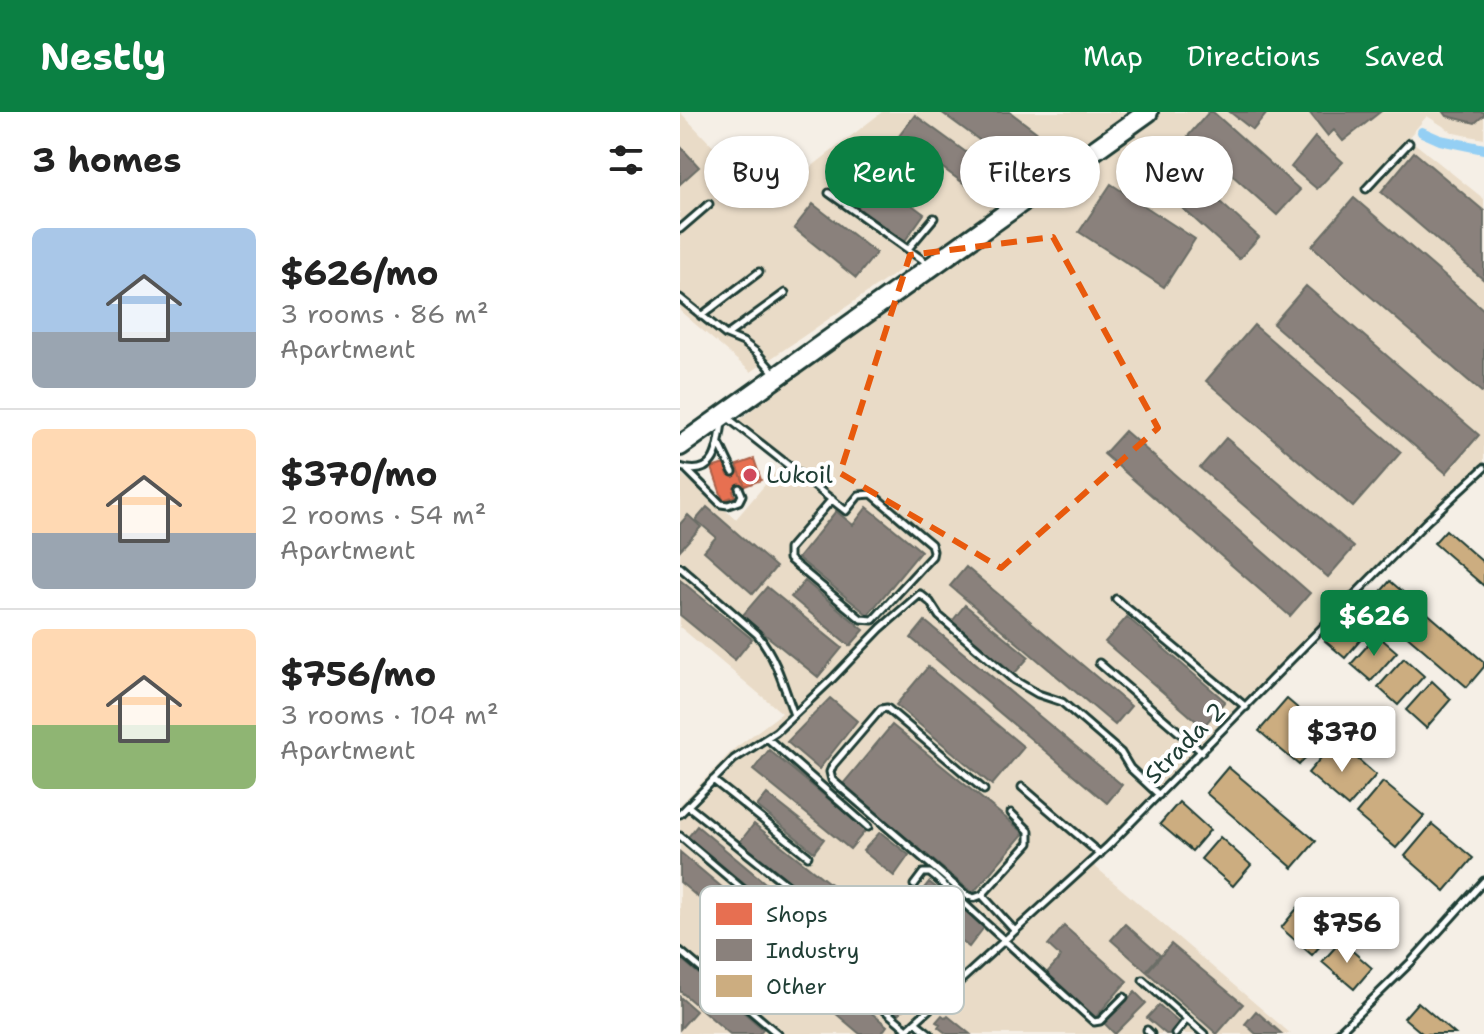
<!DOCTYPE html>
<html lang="en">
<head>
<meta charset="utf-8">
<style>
	body { margin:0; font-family:"Shantell Sans",sans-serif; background:#f6f6f6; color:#222; height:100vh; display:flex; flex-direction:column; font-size:30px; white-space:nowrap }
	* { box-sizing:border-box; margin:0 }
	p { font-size:26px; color:#767676 }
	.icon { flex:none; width:44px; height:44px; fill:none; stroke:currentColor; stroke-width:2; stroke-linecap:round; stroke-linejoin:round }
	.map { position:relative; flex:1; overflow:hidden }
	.drawer { display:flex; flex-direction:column; background:#fff; width:680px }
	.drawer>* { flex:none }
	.top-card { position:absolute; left:24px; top:24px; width:660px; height:72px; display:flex; gap:16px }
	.price { position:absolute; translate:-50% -68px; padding:0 18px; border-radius:8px; background:#fff; color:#222; font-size:26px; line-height:52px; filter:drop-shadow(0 2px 4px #0008) }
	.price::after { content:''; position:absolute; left:50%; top:48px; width:24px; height:18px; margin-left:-12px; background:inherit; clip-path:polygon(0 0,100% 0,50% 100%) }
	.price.current { background:#0b8043; color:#fff }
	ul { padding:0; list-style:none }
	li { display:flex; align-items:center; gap:24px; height:200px; padding:0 32px }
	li+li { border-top:2px solid #e0e0e0 }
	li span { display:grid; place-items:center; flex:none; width:224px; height:160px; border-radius:12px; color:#555 }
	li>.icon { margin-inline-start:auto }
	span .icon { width:96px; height:96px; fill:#fffc; stroke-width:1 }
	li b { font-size:34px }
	h2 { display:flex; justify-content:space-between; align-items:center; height:96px; padding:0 32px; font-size:34px }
	.chip { padding:0 28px; border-radius:36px; background:#fff; box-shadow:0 2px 6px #0004; font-size:28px; line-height:72px }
	.chip.current { background:#0b8043; color:#fff }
	header { display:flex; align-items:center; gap:48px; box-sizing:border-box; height:112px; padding:0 40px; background:#0b8043; color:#fff }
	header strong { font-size:38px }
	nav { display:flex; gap:44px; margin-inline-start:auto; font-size:28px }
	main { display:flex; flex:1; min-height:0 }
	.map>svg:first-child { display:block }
</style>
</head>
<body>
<header>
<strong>Nestly</strong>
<nav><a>Map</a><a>Directions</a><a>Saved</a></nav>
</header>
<main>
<section class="drawer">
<h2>3 homes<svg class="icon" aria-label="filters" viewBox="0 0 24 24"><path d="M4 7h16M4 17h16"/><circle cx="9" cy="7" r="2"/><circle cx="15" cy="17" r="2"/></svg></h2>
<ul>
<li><span style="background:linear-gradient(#a9c7e8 65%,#9aa5b1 0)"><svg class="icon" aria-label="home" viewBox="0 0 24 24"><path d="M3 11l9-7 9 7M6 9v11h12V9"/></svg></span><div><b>$626/mo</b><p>3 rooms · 86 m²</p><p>Apartment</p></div></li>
<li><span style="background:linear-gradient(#ffd9b3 65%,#9aa5b1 0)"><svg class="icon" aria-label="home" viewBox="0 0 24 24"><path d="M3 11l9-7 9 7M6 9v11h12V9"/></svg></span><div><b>$370/mo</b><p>2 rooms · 54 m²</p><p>Apartment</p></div></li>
<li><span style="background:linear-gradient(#ffd9b3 60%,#8fb573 0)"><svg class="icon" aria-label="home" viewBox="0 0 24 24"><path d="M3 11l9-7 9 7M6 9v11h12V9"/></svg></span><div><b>$756/mo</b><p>3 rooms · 104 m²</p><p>Apartment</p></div></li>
</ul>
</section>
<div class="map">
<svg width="804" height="922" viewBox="0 0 804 922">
	<rect width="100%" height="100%" fill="#f5efe6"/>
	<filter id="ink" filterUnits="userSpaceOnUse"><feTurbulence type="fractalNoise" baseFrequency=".0125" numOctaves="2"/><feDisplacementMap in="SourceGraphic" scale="16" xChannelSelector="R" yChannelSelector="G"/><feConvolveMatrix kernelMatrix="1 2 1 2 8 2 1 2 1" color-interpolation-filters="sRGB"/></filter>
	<g filter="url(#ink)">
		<path fill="#e9dbc7" d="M0,0l86,90 116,-90h602v27l-30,-6 -27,-17 -19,22 76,61v269l-58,54 -335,341 200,171h-611v-229l54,-56 48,-36 -102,-86v-154l56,46 49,-58 -48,-39 40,-33 172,-121 -21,-17 -177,121 -71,-61z"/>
		<path fill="#e76f51" stroke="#ab6048" stroke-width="2" d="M74,347l7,21 -16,6 -8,-21z
			M44,352l4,11 11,-5 6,16 -12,5 2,5 -12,4 -11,-32z"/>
		<path fill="#8a817c" stroke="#6a6d66" stroke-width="2" d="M261,0h69l29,22 -24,32z
			M529,0h4l87,78 -23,25 -89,-79z
			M550,0h36l1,1 -14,17z
			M629,0h71l-37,29 -9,-11 -6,6z
			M764,0h40v3l-9,8 -28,-7z
			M235,3l78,57 -16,21 -78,-57z
			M635,25l28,25 -26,27 -26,-22z
			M0,34l19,21 -19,17z
			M734,40l70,59v69l-103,-88z
			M490,45l89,80 -20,22 -89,-80z
			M175,51l69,51 -20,28 -70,-52z
			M431,72l84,55 -31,48 -85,-55z
			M674,86l130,112v84l-172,-148z
			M133,92l63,49 -20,25 -62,-50z
			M626,174l173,149 -33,38 -173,-149z
			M574,213l147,127 -48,55 -147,-126z
			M445,319l185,162 -20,23 -186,-162z
			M546,326l128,109 -26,30 -128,-109z
			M27,395l69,60 -23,27 -49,-43 12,-14 -20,-17z
			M187,395l54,44 -53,64 -70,-57 38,-47 17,14z
			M8,403l13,12 -21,23v-26z
			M286,455l165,139 -16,19 -165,-139z
			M0,468l72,59 -17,21 -55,-45z
			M125,469l59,49 -14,16 -59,-49z
			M87,475l75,61 -24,29 -76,-61z
			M285,493l64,52 -16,18 -63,-51z
			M447,505l98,84 -22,26 -98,-85z
			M245,509l197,164 -15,18 -196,-165z
			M248,555l96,80 -32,38 -96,-80z
			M150,586l27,23 -38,48 -32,-27z
			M212,613l132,108 -51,60 -131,-108z
			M89,638l97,80 -16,19 -97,-79z
			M87,682l57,45 -10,13 -57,-46z
			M74,712l181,142 -15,19 -181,-142z
			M17,714l98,82 -9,11 -98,-82z
			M200,720l29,23 -15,21 -31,-25z
			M0,740l207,174 -6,8h-21l-180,-152z
			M249,770l56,44 -16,21 -57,-44z
			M130,808l98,84 -10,11 -98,-83z
			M445,812l35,31 -14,16 -35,-31z
			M384,814l63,55 -32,37 -50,-43 16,-18 -13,-12z
			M491,832l72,60 -26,30 -70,-62z
			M0,846l83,71 -4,5h-29l-50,-43z
			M455,880l11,11 -31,31 -11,-11z
			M0,885l16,14 -16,18z
			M479,893l20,18 -10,11h-3l-19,-16z
			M576,899l26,23h-26l-11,-10z
			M262,903l4,3 2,-2 22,18h-23l-9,-7 2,-3 -4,-2z"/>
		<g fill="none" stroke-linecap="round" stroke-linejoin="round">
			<path stroke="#94cff4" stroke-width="10" d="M742,20l18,8 44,9"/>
		</g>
		<path fill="#ccad80" stroke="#1f3d34" stroke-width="2" d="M766,418l38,33v23l-50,-43z
			M710,469l94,81v5l-17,20 -97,-83z
			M671,500l19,17 -25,29 -20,-17z
			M697,523l20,17 -26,29 -20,-17z
			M724,546l20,18 -26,29 -20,-18z
			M752,569l19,18 -25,29 -20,-18z
			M607,587l40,34 -28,32 -40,-34z
			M656,628l40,35 -28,32 -40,-34z
			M548,655l88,74 -23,27 -87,-75z
			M703,670l41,34 -28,32 -40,-34z
			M499,690l31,28 -18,21 -32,-27z
			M752,712l41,34 -28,33 -40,-35z
			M540,725l31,28 -18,21 -32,-27z
			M619,794l32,28 -19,21 -31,-27z
			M661,829l31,27 -18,21 -32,-27z
			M738,890l37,32h-32l-19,-16z"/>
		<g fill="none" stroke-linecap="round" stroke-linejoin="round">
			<defs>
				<path id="service" d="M686,77l43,-46
					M149,81l94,67
					M0,117l29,-25
					M228,137l26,-31
					M0,186l46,37 17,7 13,10 15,17
					M21,204l58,-44
					M47,223l58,-42
					M48,306c40,31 79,62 118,93l13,-16 13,-1 59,50 2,7 -1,5 -59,64 -12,-1 -72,-60v-10l43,-50
					M40,333l13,27
					M0,355c36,12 38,-19 42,-44
					M7,358l34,34 7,1 11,-4 3,-6 -3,-7
					M0,455l77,67c19,23 27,53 37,81
					M436,487l130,108
					M419,551l103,89
					M87,626l101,89
					M33,668l95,76
					M342,675l78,67
					M8,694l247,197
					M331,701l18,18v12l-47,52 33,36
					M0,702l54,-55 42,-27 56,-53 49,-51 39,-34 10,8 9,14 75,64 24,14 24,8 59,51 9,15 29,27
					M0,724l227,193
					M234,773l9,-12h7l6,5 158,144 6,-1 24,-24
					M302,783l-8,3 -8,-3 -134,-115 -2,-8 3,-7 48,-56 6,-1 97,82
					M0,839l98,83
					M463,868l61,54
					M235,910l15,12
					M467,918l4,4
					M222,922l206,-188 318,-324 58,-54
					M495,922l12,-15
					M657,922l74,-72 73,-81"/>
				<path id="trunk" d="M0,334l468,-334"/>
			</defs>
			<use href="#service" stroke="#1f3d34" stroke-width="11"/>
			<use href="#trunk" stroke="#1f3d34" stroke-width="24"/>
			<use href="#service" stroke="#fff" stroke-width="5"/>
			<use href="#trunk" stroke="#fff" stroke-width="18"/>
		</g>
	</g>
	<path fill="none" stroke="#e8590c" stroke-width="6" stroke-dasharray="16 10" stroke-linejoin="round" d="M373,125l105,191 -157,140 -161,-95 70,-218z"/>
	<circle fill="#d1495b" stroke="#fff" stroke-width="3" cx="70" cy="363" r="8"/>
	<g text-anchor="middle" stroke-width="8" stroke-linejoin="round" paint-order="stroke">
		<g font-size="24" fill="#1f3d34" stroke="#fff" text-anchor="start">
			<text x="86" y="371">Lukoil</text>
		</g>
		<g font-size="24" fill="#1f3d34" stroke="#fff">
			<text transform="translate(505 631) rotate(-45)" y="8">Strada 2</text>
		</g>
	</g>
	<rect x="20" y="774" width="264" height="128" rx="12" fill="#fff" stroke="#bcc5c2" stroke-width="2"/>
	<rect x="36" y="791" width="36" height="22" fill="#e76f51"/>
	<rect x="36" y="827" width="36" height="22" fill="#8a817c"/>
	<rect x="36" y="863" width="36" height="22" fill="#ccad80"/>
	<g font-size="22" fill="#1f3d34">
		<text x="86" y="810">Shops</text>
		<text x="86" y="846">Industry</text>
		<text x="86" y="882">Other</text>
	</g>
</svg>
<b class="price current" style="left:694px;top:546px">$626</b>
<b class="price" style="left:662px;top:662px">$370</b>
<b class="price" style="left:667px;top:853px">$756</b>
<div class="top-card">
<a class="chip">Buy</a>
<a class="chip current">Rent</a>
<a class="chip">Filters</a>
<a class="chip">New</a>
</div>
</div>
</main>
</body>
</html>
